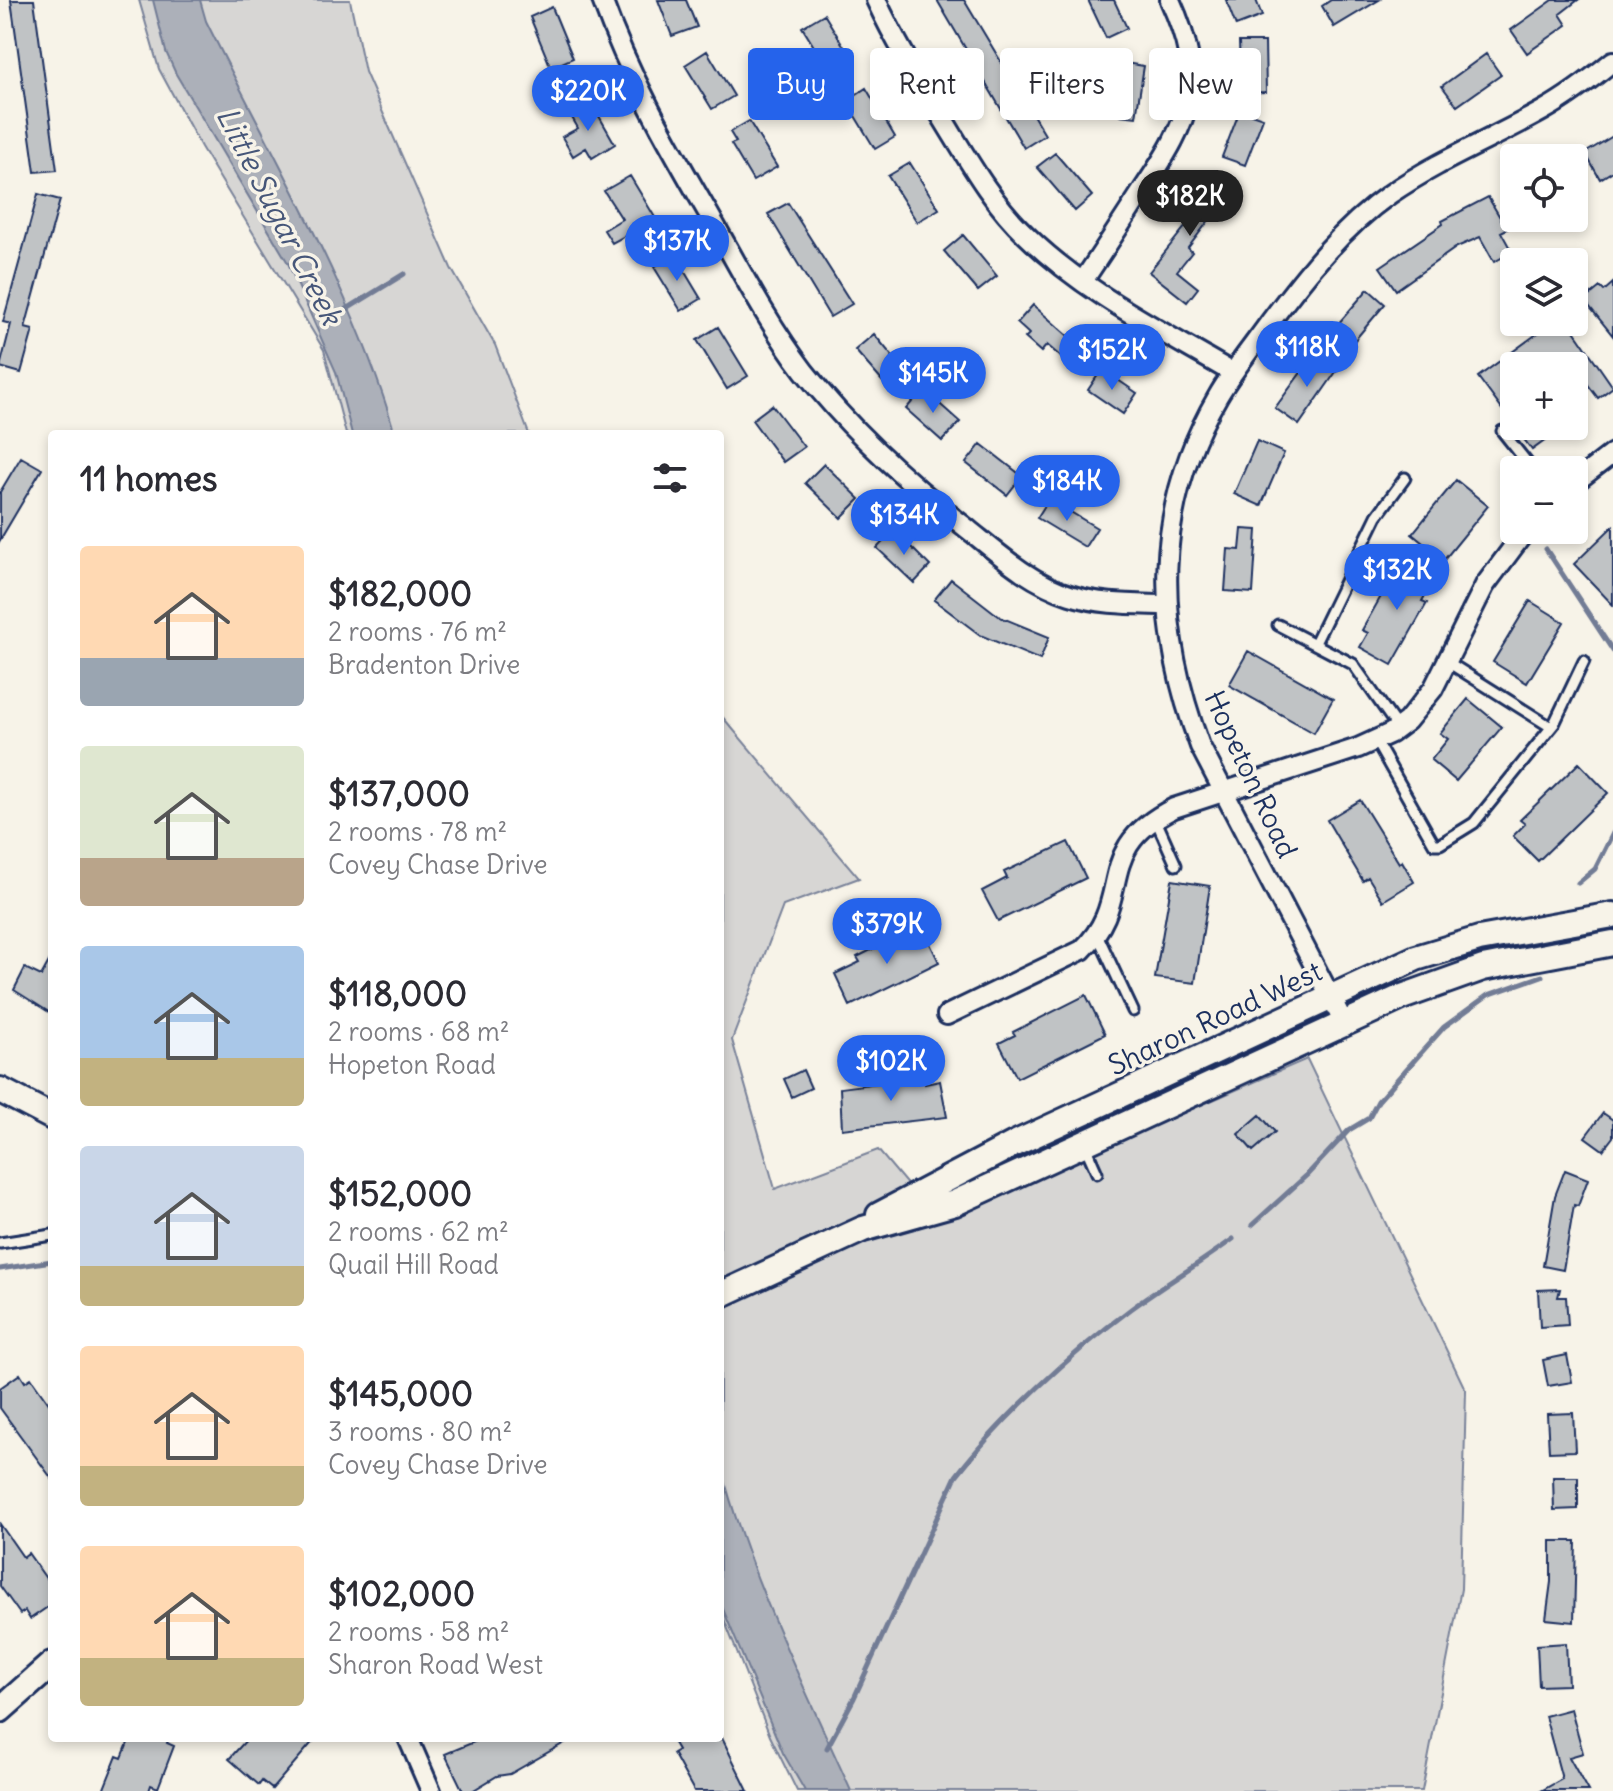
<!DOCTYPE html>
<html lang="en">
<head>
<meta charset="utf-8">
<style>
	body { margin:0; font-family:Delius,sans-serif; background:#f7f7f7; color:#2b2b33; height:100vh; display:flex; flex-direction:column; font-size:30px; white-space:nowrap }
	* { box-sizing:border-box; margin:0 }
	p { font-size:26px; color:#7c7c81 }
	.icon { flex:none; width:44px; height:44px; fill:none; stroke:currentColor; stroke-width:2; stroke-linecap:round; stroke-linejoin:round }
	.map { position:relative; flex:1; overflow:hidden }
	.sheet { position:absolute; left:48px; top:430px; width:676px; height:1312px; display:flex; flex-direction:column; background:#fff; border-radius:8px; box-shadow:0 4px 12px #0003 }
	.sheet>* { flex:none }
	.guide { position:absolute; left:748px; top:48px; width:744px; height:72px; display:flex; gap:16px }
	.fabs { position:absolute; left:1500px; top:144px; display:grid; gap:16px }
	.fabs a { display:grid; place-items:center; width:88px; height:88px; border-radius:8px; background:#fff; box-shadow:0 4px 12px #0003; font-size:40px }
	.price { position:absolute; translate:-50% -68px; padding:0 18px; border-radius:28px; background:#2563eb; color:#fff; font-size:26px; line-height:52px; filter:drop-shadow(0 2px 4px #0008) }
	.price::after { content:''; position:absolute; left:50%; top:48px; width:24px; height:18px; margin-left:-12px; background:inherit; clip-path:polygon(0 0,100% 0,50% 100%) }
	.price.active { background:#222; color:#fff }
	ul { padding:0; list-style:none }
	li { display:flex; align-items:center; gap:24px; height:200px; padding:0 32px }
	li span { display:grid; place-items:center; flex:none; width:224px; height:160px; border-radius:8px; color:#555 }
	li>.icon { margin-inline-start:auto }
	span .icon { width:96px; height:96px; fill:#fffc; stroke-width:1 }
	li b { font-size:34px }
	h2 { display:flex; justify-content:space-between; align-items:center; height:96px; padding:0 32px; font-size:34px }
	.pill { padding:0 28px; border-radius:8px; background:#fff; box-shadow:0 4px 12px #0003; font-size:28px; line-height:72px }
	.pill.active { background:#2563eb; color:#fff }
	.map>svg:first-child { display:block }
</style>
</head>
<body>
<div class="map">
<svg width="1613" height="1791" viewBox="0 0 1613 1791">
	<rect width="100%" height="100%" fill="#f7f3e8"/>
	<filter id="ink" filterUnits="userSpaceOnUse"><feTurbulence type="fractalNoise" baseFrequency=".0125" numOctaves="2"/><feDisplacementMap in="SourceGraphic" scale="16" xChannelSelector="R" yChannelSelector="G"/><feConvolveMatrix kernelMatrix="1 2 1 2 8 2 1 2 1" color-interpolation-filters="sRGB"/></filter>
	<g filter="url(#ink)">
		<path fill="#d7d6d4" stroke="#798299" stroke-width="2" d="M139,0h211l15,72 86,196 44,77 34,89h-183l-22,-84 -123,-203 -42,-78z
			M720,714l139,164 -76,28 -51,134 43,149 103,-39 59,70 370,-161 159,332 -5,198 -39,202h-625l-27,-55 -50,-127z"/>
		<path fill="#acb0b9" stroke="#727c95" stroke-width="2" d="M153,0h47l6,21c67,136 147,268 189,413h-43l-16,-62 -48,-109 -112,-189 -10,-22z
			M720,1463c29,114 83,221 131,328h-46l-22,-38 -63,-151z"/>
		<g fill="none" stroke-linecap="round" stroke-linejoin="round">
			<path stroke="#727c95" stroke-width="5" d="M347,309l57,-35
				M1546,549l67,102
				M1578,883l17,-14 18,-36
				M1252,1225l55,-50 42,-45 20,-12 9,-17 66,-74 44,-32 54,-19
				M0,1269l52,-8
				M827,1748l27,-50 102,-222c45,-58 116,-123 175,-167 33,-24 68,-45 102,-70"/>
		</g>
		<path fill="#c0c3c5" stroke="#1b2f5e" stroke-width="2" d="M11,0h23l23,170 -22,2z
			M658,0h28l11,27 -25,9z
			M937,0h27l81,135 -21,13z
			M1088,0h26l13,28 -21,10z
			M1226,0h30l6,16 -26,10z
			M1331,0h48l-45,27 -12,-21z
			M1553,0h25l-18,14 7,11 -40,28 -16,-23z
			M552,7l21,51 -22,10 -21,-51z
			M824,14l27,44 -22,13 -27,-44z
			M1239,42h26l1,50 -25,1z
			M707,51l27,45 -22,13 -27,-44z
			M1486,54l15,21 -44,31 -15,-20z
			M1119,62l25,4 -8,51 -25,-3z
			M866,88l29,49 -20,12 -29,-48z
			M591,102l24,42 -23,14 -6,-10 -13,8 -11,-19 16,-9 -8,-14z
			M1240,110l23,8 -18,47 -23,-8z
			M749,121l28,46 -24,14 -22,-37 5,-2 -6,-10z
			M1613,136v35l-13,8 -15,-26z
			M1055,153l37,43 -17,15 -38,-44z
			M910,163l29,46 -22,13 -29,-46z
			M1216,174l18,13 -46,61 4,4 -15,19 21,17 -11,14 -38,-30 40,-50 -6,-4z
			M630,176l26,43 -44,24 -8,-13 18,-11 -18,-28z
			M38,194l22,6 -35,128 8,2 -12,43 -21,-6 11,-43 -8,-2z
			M1488,197l19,32 -6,3 11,20 -18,10 -14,-25 -23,10 -61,43 -16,-23 63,-43 -1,-3z
			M788,203l64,101 -22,13 -62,-103z
			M963,235l34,41 -19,15 -34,-40z
			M674,254l27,45 -20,12 -27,-44z
			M1613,283v53l-29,-36 16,-13 4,4z
			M1368,289l17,15 -36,43 -18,-15z
			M1033,305l42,37 -14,15 -14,-12 -6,7 -16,-14 4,-4 -12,-11z
			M1553,322h15l45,65 -15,11 -24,-32h-60v60h28l8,11 -18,13 -54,-73z
			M718,327l30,49 -21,13 -30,-49z
			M874,334l33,40 -18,15 -34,-39z
			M1316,352l22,17 -39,56 -24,-17z
			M1102,369l35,24 -14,21 -35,-24z
			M923,389l37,33 -18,19 -36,-32z
			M772,405l32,42 -21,15 -31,-42z
			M1257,441l27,12 -23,53 -27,-12z
			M981,444l41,32 -15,19 -41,-32z
			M21,457l21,12 -42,71v-48z
			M824,464l36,35 -19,19 -36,-35z
			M1456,480l32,26 -44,54 -32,-26z
			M1049,499l48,29 -12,19 -48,-29z
			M1613,526v79l-39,-41z
			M1242,529l15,1 -4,63 -28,-2 3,-42 12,1z
			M894,530l36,36 -16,17 -37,-35z
			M1402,559l33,19 -13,23 5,2 -35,62 -32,-18 8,-14 -6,-3z
			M951,579l49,38 49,20 -9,23 -60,-25 -46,-35z
			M1530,601l34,21 -37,61 -34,-21z
			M1248,651l85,48 -19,34 -85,-48z
			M1468,699l34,28 -46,54 -25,-21 17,-21 -8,-6z
			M1579,763l29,30 -70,68 -25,-25 12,-12 -5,-4z
			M1360,800l39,63 3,-2 12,21 -31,19 -15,-24 -5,4 -36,-61z
			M1068,842l18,36 -88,43 -16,-30 25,-13 -3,-6z
			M1172,880l38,6 -15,97 -40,-5z
			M921,925l18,37 -89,44 -15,-32 25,-12 -3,-5z
			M52,956v58l-38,-24 11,-22 16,8z
			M1086,995l19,39 -88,44 -18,-35 16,-8 -2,-3z
			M803,1070l8,18 -19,9 -8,-18z
			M924,1077l1,7 15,-3 7,36 -105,12 -2,-41z
			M1603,1113l10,7v17l-10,13 -18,-13z
			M1260,1115l15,17 -22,19 -15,-17z
			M1565,1170l23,9 -10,27 -4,-1 -11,65 -20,-4 12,-70z
			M1560,1289l-2,8h8l2,28 -28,2 -2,-37z
			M1567,1355l5,27 -24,4 -5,-26z
			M20,1374l5,8 6,-4 21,30v71l-52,-71v-20z
			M1573,1413l2,38 -26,1 -2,-38z
			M1553,1477h25v32l-24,1z
			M0,1524l23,33 5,-4 24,34v17l-22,15 -5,-8 -5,3 -20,-28z
			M1551,1541h25l-2,81 -28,-3 5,-37z
			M1566,1643l2,42 -29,1 -2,-41z
			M1571,1709l12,44 -14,4 19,34h-47l21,-12 -17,-63z
			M130,1738h39l-2,5 7,3 -16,42 -7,-3 -2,6h-46l14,-35 5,2z
			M248,1738h68l-44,51 -10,-8 -3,4 -30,-26z
			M478,1738h95l-63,36 -13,2 -25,15h-9l-18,-37 34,-14z
			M671,1738h51l26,53h-54l-21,-38 5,-3z"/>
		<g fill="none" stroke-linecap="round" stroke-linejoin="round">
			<defs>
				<path id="lane" d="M1502,431l31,39
					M1278,625l75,39 45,64
					M1315,643l62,-127 28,-38
					M1446,661l105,66
					M1375,740l59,104h6l34,-21 80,-99 30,-63
					M1155,818l21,47
					M1097,934l36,77
					M1085,1146l12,27
					M0,1243l52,-8"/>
				<path id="street" d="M602,0c27,75 65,142 105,211 31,54 59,110 97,160 48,61 104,112 165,159 31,25 62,53 101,65 31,10 64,9 96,10
					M876,0c18,39 40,75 62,111 27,43 51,89 88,124 59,58 136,96 207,138
					M1083,281c21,-31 41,-62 61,-93 47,-70 63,-106 26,-188
					M1574,483l39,-30
					M947,1015l135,-65c54,-52 8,-100 92,-142l184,-60 33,-15 16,-12 26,-32 52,-104 41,-55
					M1344,1023l-144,-277c-45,-120 -48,-237 18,-350 15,-26 35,-50 52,-74 35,-47 72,-94 120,-128 49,-34 103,-55 154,-84 25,-14 47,-31 69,-49
					M408,1738l23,53"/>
				<path id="secondary" d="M0,1090l52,27
					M879,1215l135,-71 402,-186 63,-19 134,-24
					M720,1295l143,-66 92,-26 447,-206 81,-29 130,-25
					M0,1710l52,-46"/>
			</defs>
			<use href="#lane" stroke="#1b2f5e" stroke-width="15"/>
			<use href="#street" stroke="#1b2f5e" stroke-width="24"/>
			<use href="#secondary" stroke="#1b2f5e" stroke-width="30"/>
			<use href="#lane" stroke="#f7f3e8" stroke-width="9"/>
			<use href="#street" stroke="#f7f3e8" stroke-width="18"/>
			<use href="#secondary" stroke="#f7f3e8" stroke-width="24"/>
		</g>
	</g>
	<g text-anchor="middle" stroke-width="7" stroke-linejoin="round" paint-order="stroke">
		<g font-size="28" fill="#1b2f5e" stroke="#f7f3e8">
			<text transform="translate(1251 774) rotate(65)" y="10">Hopeton Road</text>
			<text transform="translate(1215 1018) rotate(-25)" y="10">Sharon Road West</text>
		</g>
		<g font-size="30" font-style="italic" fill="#465679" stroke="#f7f3e8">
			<text transform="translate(279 216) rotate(63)" y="10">Little Sugar Creek</text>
		</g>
	</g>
</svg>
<div class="fabs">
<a><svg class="icon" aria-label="locate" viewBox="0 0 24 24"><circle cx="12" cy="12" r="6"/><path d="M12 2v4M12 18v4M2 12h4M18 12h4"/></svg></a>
<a><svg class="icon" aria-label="layers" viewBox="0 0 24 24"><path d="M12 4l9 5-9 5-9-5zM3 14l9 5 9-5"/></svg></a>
<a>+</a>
<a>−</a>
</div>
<b class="price" style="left:588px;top:133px">$220K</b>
<b class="price active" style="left:1190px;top:238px">$182K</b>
<b class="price" style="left:677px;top:283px">$137K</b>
<b class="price" style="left:1307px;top:389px">$118K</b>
<b class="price" style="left:1112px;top:392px">$152K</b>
<b class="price" style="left:933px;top:415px">$145K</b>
<b class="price" style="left:1067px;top:523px">$184K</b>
<b class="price" style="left:904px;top:557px">$134K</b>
<b class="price" style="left:1397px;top:612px">$132K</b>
<b class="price" style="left:887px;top:966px">$379K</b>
<b class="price" style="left:891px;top:1103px">$102K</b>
<div class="guide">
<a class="pill active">Buy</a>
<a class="pill">Rent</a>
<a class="pill">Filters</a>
<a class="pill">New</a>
</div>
<section class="sheet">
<h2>11 homes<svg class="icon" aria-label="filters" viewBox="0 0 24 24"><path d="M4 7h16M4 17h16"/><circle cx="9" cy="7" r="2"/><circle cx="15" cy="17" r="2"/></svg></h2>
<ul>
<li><span style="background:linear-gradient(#ffd9b3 70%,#9aa5b1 0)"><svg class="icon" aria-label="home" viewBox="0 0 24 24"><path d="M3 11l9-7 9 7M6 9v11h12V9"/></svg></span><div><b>$182,000</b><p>2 rooms · 76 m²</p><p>Bradenton Drive</p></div></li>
<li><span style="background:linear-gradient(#dfe7d0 70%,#b9a48a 0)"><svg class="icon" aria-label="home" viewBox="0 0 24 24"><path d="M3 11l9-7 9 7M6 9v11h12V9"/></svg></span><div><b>$137,000</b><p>2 rooms · 78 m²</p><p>Covey Chase Drive</p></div></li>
<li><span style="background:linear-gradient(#a9c7e8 70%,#c2b280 0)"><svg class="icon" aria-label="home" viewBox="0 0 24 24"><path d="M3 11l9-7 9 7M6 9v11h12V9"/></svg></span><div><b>$118,000</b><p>2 rooms · 68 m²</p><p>Hopeton Road</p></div></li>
<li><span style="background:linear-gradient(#c9d6e8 75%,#c2b280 0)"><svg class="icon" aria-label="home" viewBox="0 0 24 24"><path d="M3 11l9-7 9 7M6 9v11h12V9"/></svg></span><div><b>$152,000</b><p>2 rooms · 62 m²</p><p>Quail Hill Road</p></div></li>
<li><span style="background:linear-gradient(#ffd9b3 75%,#c2b280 0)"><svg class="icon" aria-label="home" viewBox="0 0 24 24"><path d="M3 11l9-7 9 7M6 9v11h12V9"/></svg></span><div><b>$145,000</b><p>3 rooms · 80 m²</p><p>Covey Chase Drive</p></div></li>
<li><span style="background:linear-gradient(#ffd9b3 70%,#c2b280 0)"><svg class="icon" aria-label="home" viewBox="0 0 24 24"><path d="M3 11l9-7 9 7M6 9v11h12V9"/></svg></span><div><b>$102,000</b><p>2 rooms · 58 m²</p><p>Sharon Road West</p></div></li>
</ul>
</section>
</div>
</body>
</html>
